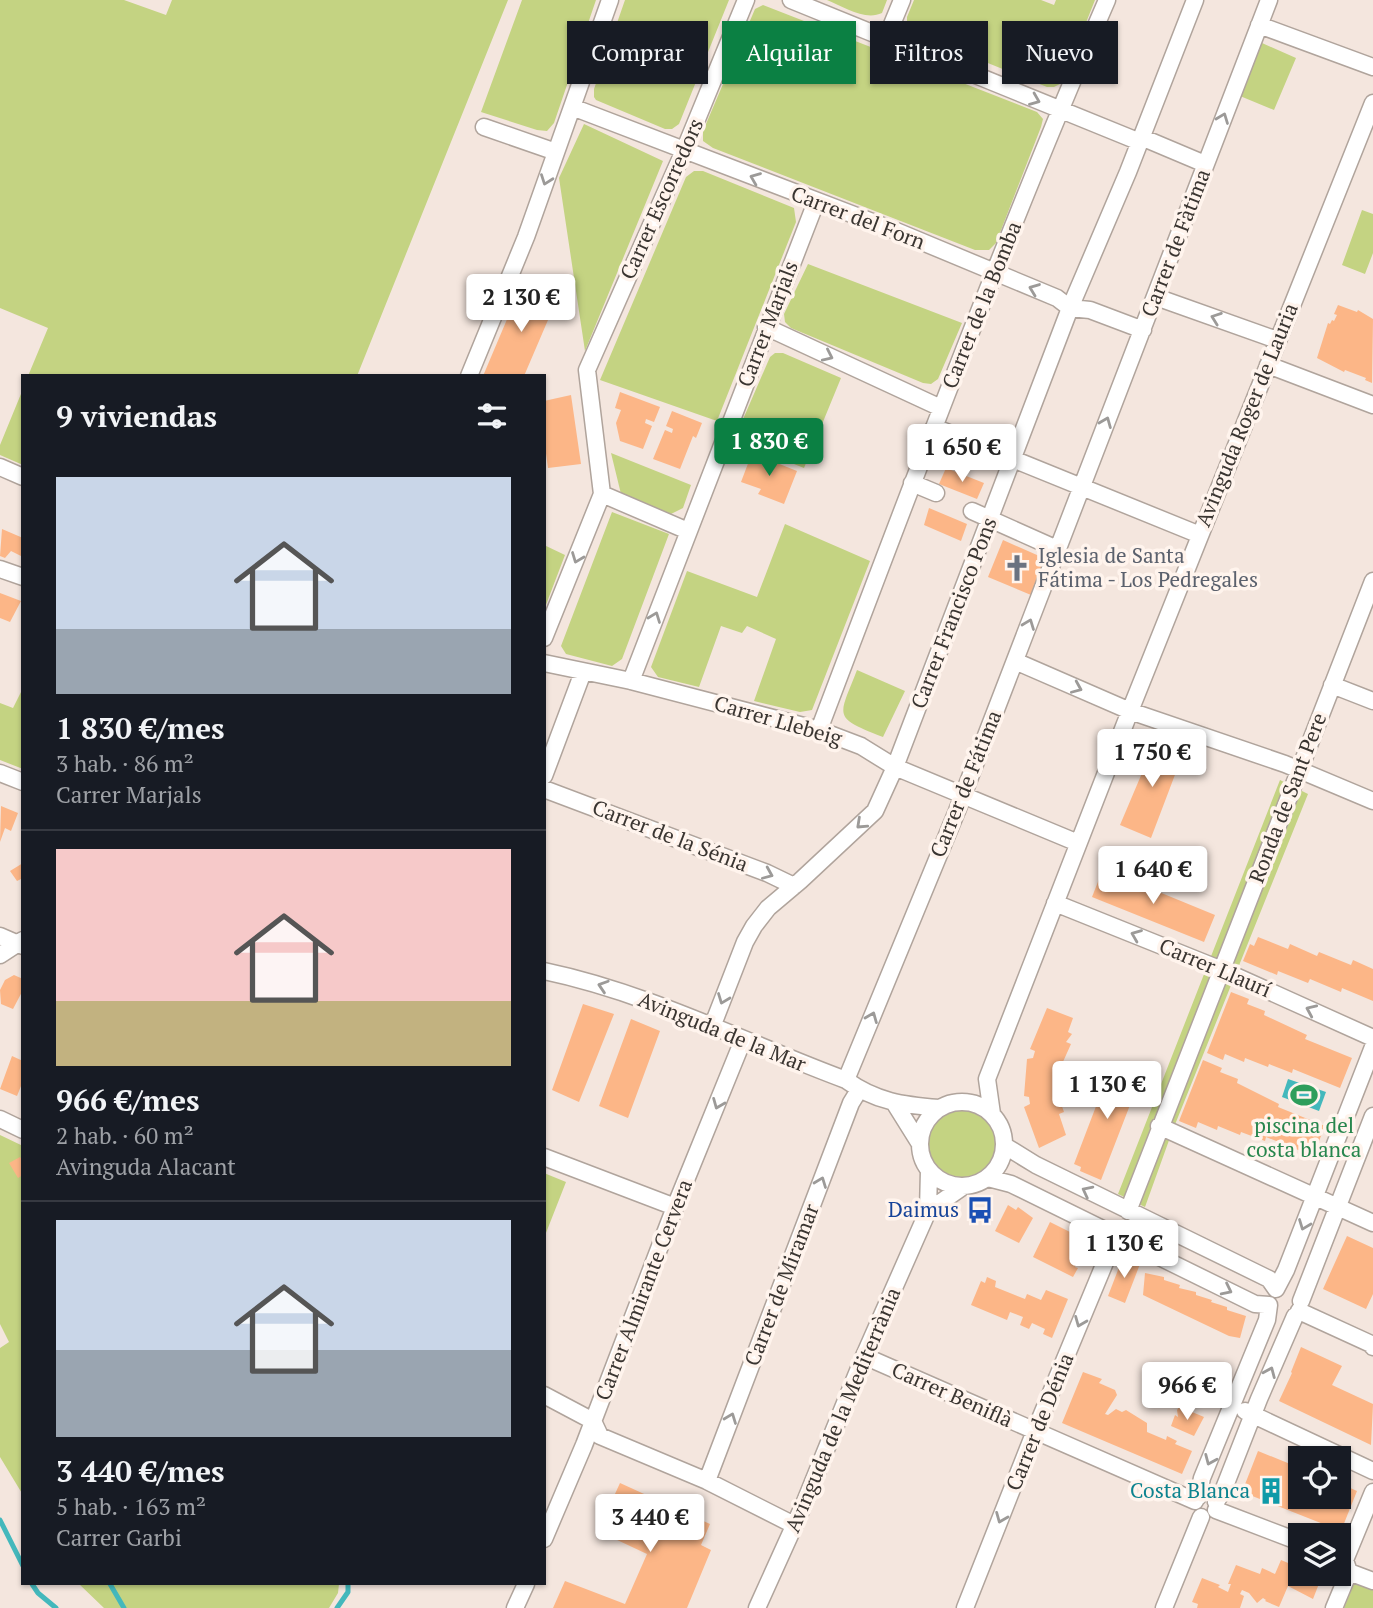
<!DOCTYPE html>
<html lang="es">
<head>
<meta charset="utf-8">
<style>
	body { margin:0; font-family:"PT Serif",serif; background:#20242c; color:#f1f3f6; height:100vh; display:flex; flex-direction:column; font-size:26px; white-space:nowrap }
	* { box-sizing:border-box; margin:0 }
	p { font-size:23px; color:#9ea1a6 }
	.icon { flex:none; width:38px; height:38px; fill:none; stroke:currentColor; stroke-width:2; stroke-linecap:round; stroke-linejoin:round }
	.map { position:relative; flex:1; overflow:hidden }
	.side { position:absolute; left:21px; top:374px; width:525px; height:1211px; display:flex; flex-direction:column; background:#171b24; border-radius:0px; box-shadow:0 2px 5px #0004 }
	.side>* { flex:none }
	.guide { position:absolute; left:567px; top:21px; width:665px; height:63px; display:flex; gap:14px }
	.buttons { position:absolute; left:1288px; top:1446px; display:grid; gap:14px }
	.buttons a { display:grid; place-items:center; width:63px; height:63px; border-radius:0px; background:#171b24; box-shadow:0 2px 5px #0004; font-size:35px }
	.price { position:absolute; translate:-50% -60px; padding:0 16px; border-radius:7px; background:#fff; color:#222; font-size:23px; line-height:46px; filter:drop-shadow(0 2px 4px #0008) }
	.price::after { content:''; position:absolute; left:50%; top:42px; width:21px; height:16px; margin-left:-10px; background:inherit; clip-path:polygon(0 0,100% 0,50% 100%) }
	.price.current { background:#0b8043; color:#fff }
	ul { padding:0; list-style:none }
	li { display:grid; align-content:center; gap:14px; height:371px; padding:0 35px }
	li+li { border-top:2px solid #363941 }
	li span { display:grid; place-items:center; height:217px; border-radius:0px; color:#555 }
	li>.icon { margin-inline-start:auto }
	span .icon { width:126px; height:126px; fill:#fffc; stroke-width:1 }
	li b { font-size:30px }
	h2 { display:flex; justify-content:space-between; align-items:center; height:84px; padding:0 35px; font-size:30px }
	.chip { padding:0 24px; border-radius:0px; background:#171b24; box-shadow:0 2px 5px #0004; font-size:24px; line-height:63px }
	.chip.current { background:#0b8043; color:#fff }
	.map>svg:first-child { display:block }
</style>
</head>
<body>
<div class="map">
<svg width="1373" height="1608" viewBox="0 0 1373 1608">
	<rect width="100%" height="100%" fill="#f4e6de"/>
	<path fill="#c4d382" d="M0,0h124l42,15 6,-15h336l-151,376h-329l20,-48 -48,-20z
		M522,0h74l-42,123 -7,8 -10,-1 -56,-18z
		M625,0h104l-50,124 -7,5h-7l-69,-29 -2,-3v-8z
		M827,0h60l-5,13c-17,8 -38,-6 -55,-13z
		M914,0h127l13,5 2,-5h39l-33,83 -8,4h-7l-133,-54 -7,-6v-10z
		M763,5l274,107 6,7 -2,8 -45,116 -7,7h-14l-262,-102 -10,-7v-10l52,-122z
		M1262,43l34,15 -22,52 -34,-14z
		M584,124l79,37 -78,190 -26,-173z
		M694,171h9l91,37 2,14 -79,199 -117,-41 86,-203z
		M1362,210l11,4v39l-8,21 -23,-9z
		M808,264l154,59 -24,56 -7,5 -8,-1 -132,-55 -6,-6 -1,-8z
		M775,353h8l58,25 -37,90 -70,-28 36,-83z
		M23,389v76l-23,-10v-10z
		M611,453l80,32 -8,23 -12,6 -50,-20z
		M612,512l57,22 -47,125 -10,7 -46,-12 -5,-8z
		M785,524l85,37 -58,149 -12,2 -46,-11 22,-62 -29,-13 -5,7 -21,-7 -22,61 -41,-10 -7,-10 36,-96 70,26z
		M544,545l21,10 -21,55z
		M857,670l48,21 -22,46c-52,-20 -44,-20 -26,-67z
		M23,688v81l-23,-9v-57l13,5z
		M1280,780l28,14 -136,338 -27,75 -27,-13z
		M920 1144a42 42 0 1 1 84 0a42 42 0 1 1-84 0Z
		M0,1135l23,11v349l-23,-38v-109l9,-6 -9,-18z
		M544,1173l22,9 -22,56z
		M1357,1576l16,7v25h-29z
		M79,1584h260l-1,9 -9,15h-225z"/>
	<path fill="#43b8bc" d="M1288,1079l38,13 -7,19 -37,-14z"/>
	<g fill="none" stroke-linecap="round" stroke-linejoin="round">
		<path stroke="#43b8bc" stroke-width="5" d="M0,1520l23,46
			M32,1584l6,9 18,15
			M110,1584l14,24
			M337,1608l11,-16v-8"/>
	</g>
	<path fill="#fcb687" d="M522,284l35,15 -33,77h-41z
		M1338,305l19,7 1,-2 15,9 -1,64 -7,-3 1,-2 -21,-8 -1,2 -27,-14 11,-35 2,1 2,-4 2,1 3,-6 -3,-1z
		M620,392l40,15 -6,15 -8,-3 -1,4 7,3 -9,23 -23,-8 -4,-18 5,-13 -6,-2z
		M571,395l10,69 -33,4 -4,-29v-38z
		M672,411l30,12 -6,15 -3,-2 -13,33 -27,-10 12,-29 7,3 1,-4 -7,-3z
		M752,453l45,18 -13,33 -26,-10 3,-5 -20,-7z
		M946,468l38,15 -7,16 -38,-15z
		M929,508l38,16 -6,17 -37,-16z
		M2,529l21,9v19l-12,-6 -6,7 -5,-2z
		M1003,540l43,19 -15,36 -43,-18z
		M0,593l21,8 -11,21 -10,-4z
		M1156,740l28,11 -33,87 -31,-13z
		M1,806l17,7 -7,18 -6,-3 -5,14z
		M23,863v15l-6,3 -7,-10z
		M1103,869l112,46 -11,27 -112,-45z
		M1258,937l30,12 2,-5 27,12 2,-4 32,13 2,-5 20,9v32l-31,-13 -1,4 -31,-13 -2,4 -30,-12 -1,4 -34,-14 7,-17 4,2z
		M14,975l9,4v11l-10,19 -12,-5 -1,-14 5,-10z
		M1231,992l18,7 -2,5 18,7 -1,4 43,20 -2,4 47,19 -12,30 -47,-19 -1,4 -23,-9 -1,3 -23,-9 -1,4 -19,-8 -2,6 -16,-7z
		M583,1004l31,10 -35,88 -27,-12z
		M1047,1008l26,10 -5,14 4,2 -6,8 5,2 -9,20 -3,34 5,14 -5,2 7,21 -27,13 -15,-41 6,-3 -1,-7 -5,-1 3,-37 6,-1 2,-7 -5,-2z
		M631,1019l29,12 -32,87 -29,-12z
		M12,1056l11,5v20l-6,15 -17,-7z
		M1203,1060l19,8 -2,4 18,7 -1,4 42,21 -1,3 47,19 -12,30 -47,-19 -1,4 -24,-9 -1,3 -22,-9 -1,4 -19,-8 -2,6 -17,-7z
		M1119,1065l23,9 -41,106 -21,-9 1,-4 -7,-3 37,-97 6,2z
		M20,1157l3,4v14l-5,3 -9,-15z
		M1008,1205l8,5 2,-3 15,11 -14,25 -24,-12z
		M1050,1222l38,19 -13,26 3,1 -5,9 -40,-20z
		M1347,1236l26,12v46l-7,15 -43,-20z
		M1123,1257l17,7 -15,39 -17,-7z
		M1145,1273l19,4v3l16,5 -1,3 17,4v3l16,5 -1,2 16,5v3l19,6 -6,22 -11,-2 -86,-41z
		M987,1277l9,4 -1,6 30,12 2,-5 14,6 5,-10 22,9 -16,39 -9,-4 2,-5 -13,-6 -3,6 -9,-4 3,-8 -13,-5 -3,8 -36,-15 10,-24 4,2z
		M1301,1347l41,19 -10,19 41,19 -2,41 -92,-44 13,-28 -1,-1z
		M1083,1372l19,7 -3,4 16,7 2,5 -12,19 3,1 8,-6 6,3 4,-2 21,13v9l19,8 1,-4 10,5 -2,3 17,7 -10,23 -120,-51z
		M1179,1407l4,5 2,-3 19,8 -10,19 -23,-10 4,-11 3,2 -1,-7z
		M1258,1451l42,17v28h39v-13l18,8 -16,40 -99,-39z
		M620,1483l90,41 -9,21 10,5 -24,58h-134l12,-27 60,23 22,-50 -49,-23z
		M1281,1560l19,8v5h14l8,3 -9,23 -25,-13 -9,21 -14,-6 1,-1 -3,-2 -6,5 -8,-10 -7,-3 -2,4 4,2 -4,12h-43l1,-4 -6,-2 10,-24 18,7 -2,2 10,5 3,-8h-3l8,-19 24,9 2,-6 13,6z"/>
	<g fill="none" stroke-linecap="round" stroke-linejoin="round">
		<defs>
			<path id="street" d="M791,0l349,142
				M1259,25l114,42
				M886,39l16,-39
				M572,107l324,124 161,67 13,10 20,2 53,20
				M484,127l72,25
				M1141,137l64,27
				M1156,297l121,43
				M766,327l175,81
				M1268,365l105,40
				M469,376l57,-139 84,-237
				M934,427l266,108
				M0,467l23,10
				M912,483l24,10
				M602,494l86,37
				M972,511l85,38
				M0,569l23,8
				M544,638l58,-144 -15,-124 99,-224 60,-146
				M1015,661l115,50 155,53 88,37
				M544,663l87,18 188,49 42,16 34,21 183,76
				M631,681l185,-479
				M1332,685l41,16
				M819,730c93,-245 184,-490 288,-730
				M0,773l23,9
				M544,776l39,-104
				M544,789l223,84 27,13
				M1055,903l167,67 151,68
				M0,936l23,10
				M0,955l23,-15
				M544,971c105,22 202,72 302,109 30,22 58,25 93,28
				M712,1027l33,-85 9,-16 14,-18 32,-27 75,-70 20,-44 175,-459 58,-136 67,-172
				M846,1080l111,-269 312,-811
				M920 1144a42 42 0 1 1 84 0a42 42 0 1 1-84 0Z
				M895,1104l25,40
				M992,1114l-5,-35 143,-368 243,-608
				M0,1119l23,11
				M1159,1126l214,97
				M1005,1146l31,19 233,114 7,10 10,-19 87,-223
				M544,1157l131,50
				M988,1178l23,6 244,120 14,1 -2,15 -65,158 -4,19
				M928,1211l36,-25
				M1128,1211l245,-630
				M1301,1301l72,-185
				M1299,1311l72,33 2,3
				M864,1356l331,145
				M544,1395l49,26 7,15 107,45 87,44
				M1245,1411l128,60
				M707,1481l144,-378 8,-13
				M1216,1502l7,-11 36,-92 36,-83
				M1216,1510l84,32
				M544,1539l40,-94 91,-238 68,-167
				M1349,1572l-4,-12 28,-68
				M515,1608l11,-24
				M757,1608l47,-104 60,-148 64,-145 1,-41
				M965,1608l70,-177 81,-195
				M1164,1608l37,-91
				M1334,1608l15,-36 24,9"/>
		</defs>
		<use href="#street" stroke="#b0a49c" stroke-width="19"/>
		<use href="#street" stroke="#fff" stroke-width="16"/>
	</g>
	<defs><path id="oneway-chevron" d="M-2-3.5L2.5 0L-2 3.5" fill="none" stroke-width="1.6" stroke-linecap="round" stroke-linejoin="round" transform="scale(1.75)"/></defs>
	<g stroke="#9c9a98">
		<use href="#oneway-chevron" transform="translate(1035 100) rotate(22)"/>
		<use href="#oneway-chevron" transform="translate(1223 118) rotate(-69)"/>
		<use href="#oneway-chevron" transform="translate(755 178) rotate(-158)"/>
		<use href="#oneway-chevron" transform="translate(546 180) rotate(110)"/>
		<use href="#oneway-chevron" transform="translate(1034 289) rotate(-159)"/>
		<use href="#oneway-chevron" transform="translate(1216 318) rotate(-160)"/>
		<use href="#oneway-chevron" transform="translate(828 356) rotate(25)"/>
		<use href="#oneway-chevron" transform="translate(1106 422) rotate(-68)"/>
		<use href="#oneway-chevron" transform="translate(577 558) rotate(111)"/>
		<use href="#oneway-chevron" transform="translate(655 617) rotate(-69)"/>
		<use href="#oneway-chevron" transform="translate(1029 624) rotate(-69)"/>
		<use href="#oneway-chevron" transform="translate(1077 688) rotate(23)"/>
		<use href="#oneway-chevron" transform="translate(861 824) rotate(137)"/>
		<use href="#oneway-chevron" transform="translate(768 874) rotate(23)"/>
		<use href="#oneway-chevron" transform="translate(1136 935) rotate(-158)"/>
		<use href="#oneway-chevron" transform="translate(603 986) rotate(-162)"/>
		<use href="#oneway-chevron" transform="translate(723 999) rotate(111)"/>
		<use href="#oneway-chevron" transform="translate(1311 1010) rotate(-156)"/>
		<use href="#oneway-chevron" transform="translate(872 1017) rotate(-68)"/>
		<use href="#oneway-chevron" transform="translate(718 1104) rotate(112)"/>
		<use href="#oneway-chevron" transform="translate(821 1182) rotate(-69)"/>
		<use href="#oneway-chevron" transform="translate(1087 1191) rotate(-153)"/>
		<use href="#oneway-chevron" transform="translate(1304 1225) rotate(111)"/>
		<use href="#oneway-chevron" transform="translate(1227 1290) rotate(26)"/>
		<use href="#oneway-chevron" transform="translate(1080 1322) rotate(112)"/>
		<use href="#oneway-chevron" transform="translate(1270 1372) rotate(-67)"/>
		<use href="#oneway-chevron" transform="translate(731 1418) rotate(-69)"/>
		<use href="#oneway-chevron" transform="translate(1210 1460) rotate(113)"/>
		<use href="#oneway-chevron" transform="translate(1001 1518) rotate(112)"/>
	</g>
	<defs>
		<symbol id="church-bare" viewBox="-9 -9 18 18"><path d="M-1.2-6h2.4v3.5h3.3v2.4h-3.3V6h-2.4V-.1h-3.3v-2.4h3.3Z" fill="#6b7280" stroke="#fff4ed" stroke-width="2.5" paint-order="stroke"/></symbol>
		<symbol id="stadium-bare" viewBox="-9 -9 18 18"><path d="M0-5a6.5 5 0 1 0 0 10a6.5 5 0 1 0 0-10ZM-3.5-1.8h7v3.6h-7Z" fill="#2e9e5b" stroke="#fff4ed" stroke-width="2.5" paint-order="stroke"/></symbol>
		<symbol id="bus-bare" viewBox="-9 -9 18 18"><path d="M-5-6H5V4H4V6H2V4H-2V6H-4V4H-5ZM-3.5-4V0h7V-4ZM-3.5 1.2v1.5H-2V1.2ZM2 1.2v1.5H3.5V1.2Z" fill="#1a4fb4" stroke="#fff4ed" stroke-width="2.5" paint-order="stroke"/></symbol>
		<symbol id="building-bare" viewBox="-9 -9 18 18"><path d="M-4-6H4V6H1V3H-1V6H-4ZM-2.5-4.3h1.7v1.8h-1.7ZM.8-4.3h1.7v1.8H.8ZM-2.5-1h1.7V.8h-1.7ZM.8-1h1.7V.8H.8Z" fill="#0f9aa8" stroke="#fff4ed" stroke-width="2.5" paint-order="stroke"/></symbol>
	</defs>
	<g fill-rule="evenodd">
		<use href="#church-bare" x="998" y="549" width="38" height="38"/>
		<use href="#stadium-bare" x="1285" y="1076" width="38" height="38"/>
		<use href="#bus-bare" x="961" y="1191" width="38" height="38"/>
		<use href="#building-bare" x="1252" y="1472" width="38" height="38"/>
	</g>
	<g text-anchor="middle" stroke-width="7" stroke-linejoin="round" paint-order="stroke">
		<g font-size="21" fill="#3a3531" stroke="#fff4ed">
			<text transform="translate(662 199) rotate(-66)" y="7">Carrer Escorredors</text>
			<text transform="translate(858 218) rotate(21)" y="7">Carrer del Forn</text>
			<text transform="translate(1176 243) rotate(-69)" y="7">Carrer de Fàtima</text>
			<text transform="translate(982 305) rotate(-68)" y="7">Carrer de la Bomba</text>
			<text transform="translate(768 324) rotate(-69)" y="7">Carrer Marjals</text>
			<text transform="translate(1247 415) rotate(-68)" y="7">Avinguda Roger de Lauria</text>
			<text transform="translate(954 613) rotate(-69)" y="7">Carrer Francisco Pons</text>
			<text transform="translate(778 721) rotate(16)" y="7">Carrer Llebeig</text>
			<text transform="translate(966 784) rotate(-68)" y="7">Carrer de Fátima</text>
			<text transform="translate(1288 798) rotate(-69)" y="7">Ronda de Sant Pere</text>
			<text transform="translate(670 836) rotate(21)" y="7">Carrer de la Sénia</text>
			<text transform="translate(1215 968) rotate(23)" y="7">Carrer Llaurí</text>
			<text transform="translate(722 1032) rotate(22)" y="7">Avinguda de la Mar</text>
			<text transform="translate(782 1285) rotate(-69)" y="7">Carrer de Miramar</text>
			<text transform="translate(644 1290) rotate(-69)" y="7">Carrer Almirante Cervera</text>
			<text transform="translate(952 1395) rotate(24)" y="7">Carrer Beniflà</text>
			<text transform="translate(843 1410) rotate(-67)" y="7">Avinguda de la Mediterrània</text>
			<text transform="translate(1040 1422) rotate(-68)" y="7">Carrer de Dénia</text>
		</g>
		<g font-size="21" fill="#5b616d" stroke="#fff4ed" text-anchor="start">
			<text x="1038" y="563">Iglesia de Santa<tspan x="1038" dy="24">Fátima - Los Pedregales</tspan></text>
		</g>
		<g font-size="21" fill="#27864d" stroke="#fff4ed">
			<text x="1304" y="1133">piscina del<tspan x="1304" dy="24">costa blanca</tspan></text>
		</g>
		<g font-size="21" fill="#164399" stroke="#fff4ed" text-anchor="end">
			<text x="959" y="1217">Daimus</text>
		</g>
		<g font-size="21" fill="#0d838f" stroke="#fff4ed" text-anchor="end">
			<text x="1250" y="1498">Costa Blanca</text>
		</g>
	</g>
</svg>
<div class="buttons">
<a><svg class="icon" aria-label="locate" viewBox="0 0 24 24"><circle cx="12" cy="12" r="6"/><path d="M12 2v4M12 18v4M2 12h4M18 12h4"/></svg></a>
<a><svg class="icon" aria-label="layers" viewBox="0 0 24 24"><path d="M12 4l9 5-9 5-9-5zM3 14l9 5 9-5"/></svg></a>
</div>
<b class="price" style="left:521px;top:334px">2 130 €</b>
<b class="price current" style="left:769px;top:478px">1 830 €</b>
<b class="price" style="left:962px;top:484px">1 650 €</b>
<b class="price" style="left:1152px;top:789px">1 750 €</b>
<b class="price" style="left:1153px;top:906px">1 640 €</b>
<b class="price" style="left:1107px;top:1121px">1 130 €</b>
<b class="price" style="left:1124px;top:1280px">1 130 €</b>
<b class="price" style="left:1187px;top:1422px">966 €</b>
<b class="price" style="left:650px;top:1554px">3 440 €</b>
<div class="guide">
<a class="chip">Comprar</a>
<a class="chip current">Alquilar</a>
<a class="chip">Filtros</a>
<a class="chip">Nuevo</a>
</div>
<section class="side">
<h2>9 viviendas<svg class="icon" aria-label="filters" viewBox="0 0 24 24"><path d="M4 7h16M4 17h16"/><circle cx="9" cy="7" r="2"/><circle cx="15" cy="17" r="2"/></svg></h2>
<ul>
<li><span style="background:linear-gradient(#c9d6e8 70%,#9aa5b1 0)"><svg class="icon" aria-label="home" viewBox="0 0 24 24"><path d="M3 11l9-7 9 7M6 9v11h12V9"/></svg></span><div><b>1 830 €/mes</b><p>3 hab. · 86 m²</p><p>Carrer Marjals</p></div></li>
<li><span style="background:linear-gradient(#f6c9c9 70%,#c2b280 0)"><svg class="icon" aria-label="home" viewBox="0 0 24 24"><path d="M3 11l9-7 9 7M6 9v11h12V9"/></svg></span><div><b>966 €/mes</b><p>2 hab. · 60 m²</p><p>Avinguda Alacant</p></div></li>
<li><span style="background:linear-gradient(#c9d6e8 60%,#9aa5b1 0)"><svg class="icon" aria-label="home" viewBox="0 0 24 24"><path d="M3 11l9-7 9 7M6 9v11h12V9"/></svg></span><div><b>3 440 €/mes</b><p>5 hab. · 163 m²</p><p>Carrer Garbi</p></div></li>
</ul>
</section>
</div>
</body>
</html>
